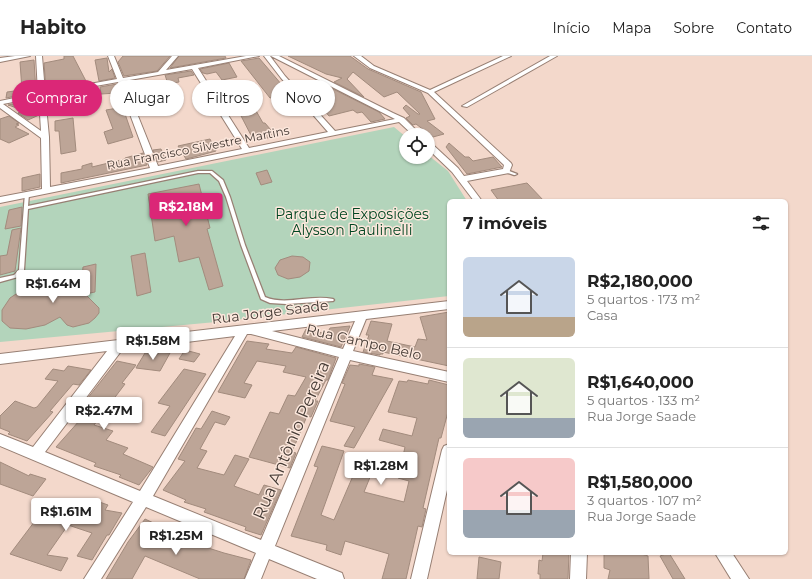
<!DOCTYPE html>
<html lang="pt">
<head>
<meta charset="utf-8">
<style>
	body { margin:0; font-family:Montserrat,sans-serif; background:#f2f2f2; color:#222; height:100vh; display:flex; flex-direction:column; font-size:15px; white-space:nowrap }
	* { box-sizing:border-box; margin:0 }
	p { font-size:13px; color:#767676 }
	.icon { flex:none; width:22px; height:22px; fill:none; stroke:currentColor; stroke-width:2; stroke-linecap:round; stroke-linejoin:round }
	.map { position:relative; flex:1; overflow:hidden }
	.sheet { position:absolute; left:447px; top:143px; width:341px; height:356px; display:flex; flex-direction:column; background:#fff; border-radius:6px; box-shadow:0 1px 3px #0004 }
	.sheet>* { flex:none }
	.top-card { position:absolute; left:12px; top:24px; width:375px; height:36px; display:flex; gap:8px }
	.buttons { position:absolute; left:399px; top:72px; display:grid; gap:8px }
	.buttons a { display:grid; place-items:center; width:36px; height:36px; border-radius:50%; background:#fff; box-shadow:0 1px 3px #0004; font-size:20px }
	.price { position:absolute; translate:-50% -34px; padding:0 9px; border-radius:4px; background:#fff; color:#222; font-size:13px; line-height:26px; filter:drop-shadow(0 1px 2px #0008) }
	.price::after { content:''; position:absolute; left:50%; top:24px; width:12px; height:9px; margin-left:-6px; background:inherit; clip-path:polygon(0 0,100% 0,50% 100%) }
	.price.on { background:#db2777; color:#fff }
	ul { padding:0; list-style:none }
	li { display:flex; align-items:center; gap:12px; height:100px; padding:0 16px }
	li+li { border-top:1px solid #e0e0e0 }
	li span { display:grid; place-items:center; flex:none; width:112px; height:80px; border-radius:6px; color:#555 }
	li>.icon { margin-inline-start:auto }
	span .icon { width:48px; height:48px; fill:#fffc; stroke-width:1 }
	li b { font-size:17px }
	h2 { display:flex; justify-content:space-between; align-items:center; height:48px; padding:0 16px; font-size:17px }
	.pill { padding:0 14px; border-radius:18px; background:#fff; box-shadow:0 1px 3px #0004; font-size:14px; line-height:36px }
	.pill.on { background:#db2777; color:#fff }
	header { display:flex; align-items:center; gap:24px; box-sizing:border-box; height:56px; padding:0 20px; background:#fff; border-bottom:1px solid #e0e0e0 }
	header strong { font-size:19px }
	nav { display:flex; gap:22px; margin-inline-start:auto; font-size:14px }
	.map>svg:first-child { display:block }
</style>
</head>
<body>
<header>
<strong>Habito</strong>
<nav><a>Início</a><a>Mapa</a><a>Sobre</a><a>Contato</a></nav>
</header>
<div class="map">
<svg width="812" height="523" viewBox="0 0 812 523">
	<rect width="100%" height="100%" fill="#f3d8cb"/>
	<path fill="#b3d4bb" d="M394,71l12,10v20h22v-2l20,16 19,30h-18v95l-233,26 -216,20v-135z"/>
	<path fill="#bda597" stroke="#a28b7d" d="M64,0h9l14,27 -41,7 -2,-27 20,-4z
		M123,0h47l-13,15 -33,5 -6,-14z
		M179,0h46l1,2 -56,10z
		M288,0h62l18,13 53,23 14,27 -8,2 17,13 -11,3 -17,-13 -3,1 -7,-7 4,-2 -7,-8 3,-3 12,9h2l-23,-22 -13,5 -31,-25 -6,7 17,18 -30,-15 8,-4 -16,-4z
		M107,2l2,14 3,-3 3,9 -16,3 -4,-21z
		M259,2l23,27 9,8 -21,5 -29,-37z
		M34,4l2,32 -30,6 1,-6 15,-2 -2,-28z
		M229,7l8,14 -15,3 -6,-8 -9,2 -4,-1 -3,-4z
		M191,15l3,4 -16,3 1,4 -11,2 -3,-9z
		M117,28l2,4 -3,1 1,4 -16,1 -1,-7z
		M325,29l54,27 6,7 -14,3 -9,-10 -5,1 -4,-3 -24,6 -17,-20 17,-4 -10,-5z
		M90,33l3,5 -46,9v-7z
		M38,43v6l-18,4 -12,-4z
		M118,52l6,3 9,26 -25,7 -4,-12 9,-3 -7,-19z
		M28,53l11,6 -11,5 -10,-7z
		M255,53l8,14h2l11,13 -22,5 -15,-29z
		M9,60l10,7 -3,1 3,1 -4,2 14,7 -20,9 -9,-4v-20z
		M73,62l3,33 -15,3 -2,-23h-4v-10z
		M210,83l6,12 -22,6 -8,2 -8,-13z
		M449,87l16,14h4l4,4 20,-4 9,10 -35,7 -21,-27z
		M161,93l5,11 -8,2 -5,-12z
		M143,97l4,12 -86,18v-10l21,-4v-3l10,-3v4l33,-8v-1z
		M267,114l5,12 -11,3 -5,-12z
		M40,118v13l-18,4v-13z
		M527,127l17,18h-45l-8,-11z
		M199,128l11,44 -3,1 16,57 -14,4 -10,-33 -20,5 -5,-26 -19,5 -7,-47z
		M22,151l-1,19 -16,3 4,-19z
		M21,172l-6,43 -15,4v-19l7,-1 5,-25z
		M145,197l6,39 -14,4 -6,-40z
		M292,200l11,1 7,5 -1,9 -9,6 -12,2 -10,-4 -3,-7 5,-8z
		M96,208l-1,28 -10,2 14,14v5l-4,5 -6,5 -16,4 -6,-2 -7,-8 -15,8 -19,4 -16,-1 -8,-7v-11l8,-12 15,-10 17,-6 16,-1 23,7 2,-21z
		M449,256v54l-66,-14v2h-3v1l-17,-3 6,-17h-3l5,-14 21,3 -5,17 28,6 3,-8 9,1 -7,-23z
		M350,270l-9,21 -39,-10 4,-8 21,5 3,-6z
		M247,285l22,3 -3,5 26,4 4,-6 40,11 -8,22h-2l-11,21h3l-7,16 -4,-1 -15,36 4,1 -6,15 -41,-11 21,-45 9,2 9,-19 7,1 11,-19 -23,-5 3,-6 -29,-5 -13,22 8,2 -7,13 -27,-6z
		M185,294l15,4 -6,8 -15,-3z
		M159,296l11,1 -10,18 -24,-3 9,-15 13,1z
		M117,305l19,4 -14,18 3,1 -31,41 19,6 -7,9 22,8 -5,6 30,13 -14,18 -20,-8 2,-2 -27,-9 2,-3 -40,-16 24,-27 -8,-2z
		M359,308l16,3 -3,8 21,4 -39,69 -10,-2 11,-19 -25,-6 15,-37 -3,-1 8,-18 9,1z
		M68,310l23,4 -12,15 -6,-1 -23,27 3,1 -26,29 -19,-7 2,-2 -10,-4v-12l15,-15 19,7 3,-1 21,-26 -13,-2 8,-10 11,2z
		M184,313l22,5 -41,62 -14,-4 19,-26 -12,-3z
		M408,324l20,4 1,-4 20,5v23l-8,30h-2l-16,70 3,1 -4,18 -4,-1 -12,53h-24l7,-25 -44,-13 -4,14 -15,-5 1,-5 -36,-9 27,-69 -4,-1 8,-20 22,5 -23,64 13,5 28,-65 15,5 -13,32 40,10 5,-21 -11,-3 7,-31 -26,-7 4,-11 29,7 5,-18 -29,-6 11,-31 8,1z
		M212,355l18,6 -5,8 -10,-3 -15,27 7,2 -10,17 27,7 11,-20 14,4 -15,27 25,9 5,-10 17,5 -20,45 -16,-5 1,-3 -42,-15 2,-3 -22,-7 2,-2 -23,-10 22,-29 -7,-2 18,-31 5,1z
		M0,406l29,14 1,-2 16,5 -13,17 -33,-12z
		M91,443l17,6 -3,5 17,3 -13,22h-2l-15,25 -15,-4 15,-23 -24,-8 -21,30 21,3 -7,13 -51,-17 40,-53 32,10z
		M145,463l19,9 -2,1 24,9 2,-2 16,6 -2,4 22,7 27,7 -7,19h-44l-55,-23 -13,23h-26l22,-37z
		M543,497h26l-1,26h-28v-5h-2l1,-14 3,1z
		M604,497h34l10,3 1,23h-41l2,-9 -6,-2z
		M669,497l16,26h-12l-13,-23z
		M479,501l22,5 -2,17h-22z"/>
	<g fill="none" stroke-linecap="round" stroke-linejoin="round">
		<defs>
			<path id="lane" d="M505,114h2l10,4 -2,1h-1l-9,-3z
				M198,115h14l11,9 7,17 15,48 20,52c22,9 45,-3 68,2l1,1 -1,1 -47,3 -16,-1 -9,-4 -20,-54 -15,-48 -7,-16 -9,-8h-12l-170,36 -4,61 -6,7 -18,5v-4l14,-3 5,-5 6,-77h4v1l-1,12z"/>
			<path id="street" d="M15,0h15l-30,6v-4z
				M36,0h6l3,36 72,-13 -9,-23h6l9,22 35,-6 14,-16h6l-12,14 80,-14h13l-61,12 51,80 79,-16 -47,-54 -17,-22h6l15,20 50,55 60,-12 -124,-63h8l114,57 11,5 17,17h-8l-14,-13 -399,81v-6l42,-8 -1,-51 -41,-30v-7l38,-8zM192,13l50,80 -84,17 -34,-85zM118,26l32,86 -100,19 -1,-50 -4,-42zM39,41l2,34 -38,-27z
				M354,0h7l13,10 56,24 73,-34h8l-77,36 77,71 1,2 -3,8 -42,8 15,20h-8l-22,-29 -24,-23v-6h3l27,25 6,8 39,-7 1,-4 -76,-72 -58,-25z
				M550,0h7l-90,51 -5,-1z
				M449,245v8l-83,10 -13,32 96,21v10l-99,-22 -75,186 67,27 2,6h-27l-48,-20 -8,20h-16l11,-26 -110,-46 -45,72h-17l49,-77 -133,-56v-12l33,13 74,-96 -107,13v-10zM355,265l-12,28 -71,-18zM247,278h4l88,23 -78,183 -108,-44zM235,280l-95,155 -95,-39 77,-102z
				M449,388v37l-22,98h-16l31,-129 2,-4z
				M571,497h16l-1,26h-16z
				M715,497h17l17,26h-18z"/>
		</defs>
		<use href="#lane" stroke="#977f73" stroke-width="2.5"/>
		<use href="#street" stroke="#977f73" stroke-width="2"/>
		<use href="#lane" fill="#fff" fill-rule="evenodd"/>
		<use href="#street" fill="#fff" fill-rule="evenodd"/>
	</g>
	<g text-anchor="middle" stroke-width="3" stroke-linejoin="round" paint-order="stroke">
		<g font-size="12" fill="#443a34" stroke="#fce7dc">
			<text transform="translate(198 92) rotate(-11)" y="4">Rua Francisco Silvestre Martins</text>
		</g>
		<g font-size="14" fill="#004621" stroke="#fce7dc">
			<text x="352" y="163">Parque de Exposições<tspan x="352" dy="16">Alysson Paulinelli</tspan></text>
		</g>
		<g font-size="14" fill="#443a34" stroke="#fce7dc">
			<text transform="translate(270 256) rotate(-7)" y="5">Rua Jorge Saade</text>
			<text transform="translate(364 286) rotate(13)" y="5">Rua Campo Belo</text>
		</g>
		<g font-size="17" fill="#443a34" stroke="#fce7dc">
			<text transform="translate(291 384) rotate(-67)" y="6">Rua Antônio Pereira</text>
		</g>
	</g>
</svg>
<div class="buttons">
<a><svg class="icon" aria-label="locate" viewBox="0 0 24 24"><circle cx="12" cy="12" r="6"/><path d="M12 2v4M12 18v4M2 12h4M18 12h4"/></svg></a>
</div>
<b class="price on" style="left:186px;top:171px">R$2.18M</b>
<b class="price" style="left:53px;top:248px">R$1.64M</b>
<b class="price" style="left:153px;top:305px">R$1.58M</b>
<b class="price" style="left:104px;top:375px">R$2.47M</b>
<b class="price" style="left:381px;top:430px">R$1.28M</b>
<b class="price" style="left:66px;top:476px">R$1.61M</b>
<b class="price" style="left:176px;top:500px">R$1.25M</b>
<div class="top-card">
<a class="pill on">Comprar</a>
<a class="pill">Alugar</a>
<a class="pill">Filtros</a>
<a class="pill">Novo</a>
</div>
<section class="sheet">
<h2>7 imóveis<svg class="icon" aria-label="filters" viewBox="0 0 24 24"><path d="M4 7h16M4 17h16"/><circle cx="9" cy="7" r="2"/><circle cx="15" cy="17" r="2"/></svg></h2>
<ul>
<li><span style="background:linear-gradient(#c9d6e8 75%,#b9a48a 0)"><svg class="icon" aria-label="home" viewBox="0 0 24 24"><path d="M3 11l9-7 9 7M6 9v11h12V9"/></svg></span><div><b>R$2,180,000</b><p>5 quartos · 173 m²</p><p>Casa</p></div></li>
<li><span style="background:linear-gradient(#dfe7d0 75%,#9aa5b1 0)"><svg class="icon" aria-label="home" viewBox="0 0 24 24"><path d="M3 11l9-7 9 7M6 9v11h12V9"/></svg></span><div><b>R$1,640,000</b><p>5 quartos · 133 m²</p><p>Rua Jorge Saade</p></div></li>
<li><span style="background:linear-gradient(#f6c9c9 65%,#9aa5b1 0)"><svg class="icon" aria-label="home" viewBox="0 0 24 24"><path d="M3 11l9-7 9 7M6 9v11h12V9"/></svg></span><div><b>R$1,580,000</b><p>3 quartos · 107 m²</p><p>Rua Jorge Saade</p></div></li>
</ul>
</section>
</div>
</body>
</html>
